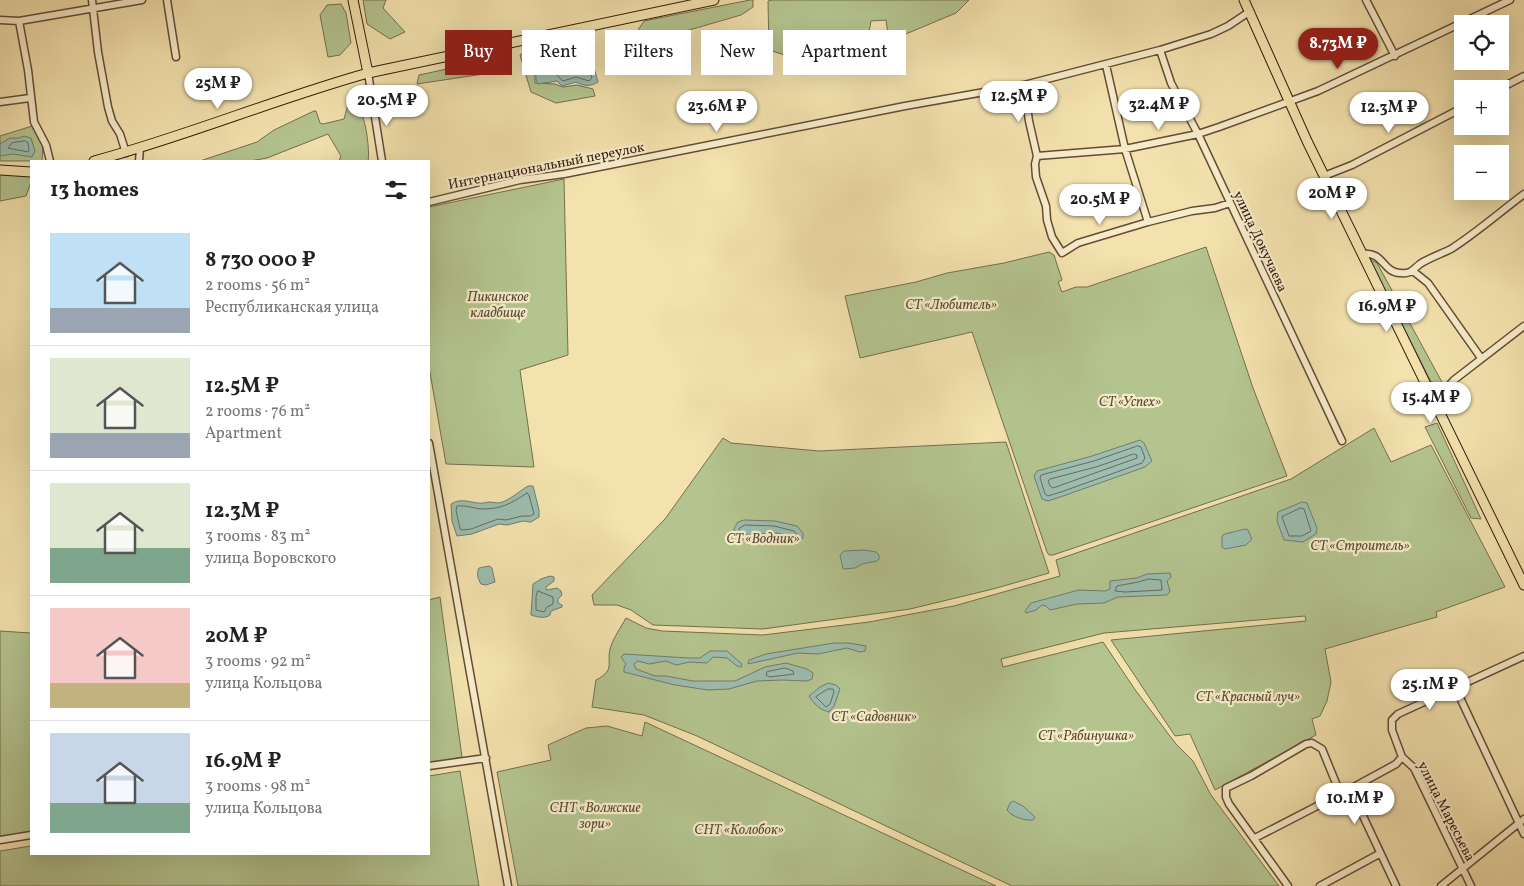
<!DOCTYPE html>
<html lang="en">
<head>
<meta charset="utf-8">
<style>
	body { margin:0; font-family:Vollkorn,serif; background:#f6f6f6; color:#222; height:100vh; display:flex; flex-direction:column; font-size:19px; white-space:nowrap }
	* { box-sizing:border-box; margin:0 }
	p { font-size:16px; color:#767676 }
	.icon { flex:none; width:28px; height:28px; fill:none; stroke:currentColor; stroke-width:2; stroke-linecap:round; stroke-linejoin:round }
	.map { position:relative; flex:1; overflow:hidden }
	.sheet { position:absolute; left:30px; top:160px; width:400px; height:695px; display:flex; flex-direction:column; background:#fff; border-radius:0px; box-shadow:0 5px 20px #0002 }
	.sheet>* { flex:none }
	.hud { position:absolute; left:445px; top:30px; width:475px; height:45px; display:flex; gap:10px }
	.tools { position:absolute; left:1454px; top:15px; display:grid; gap:10px }
	.tools a { display:grid; place-items:center; width:55px; height:55px; border-radius:0px; background:#fff; box-shadow:0 5px 20px #0002; font-size:25px }
	.price { position:absolute; translate:-50% -42px; padding:0 11px; border-radius:18px; background:#fff; color:#222; font-size:16px; line-height:32px; filter:drop-shadow(0 1px 2px #0008) }
	.price::after { content:''; position:absolute; left:50%; top:30px; width:15px; height:11px; margin-left:-8px; background:inherit; clip-path:polygon(0 0,100% 0,50% 100%) }
	.price.active { background:#8f2418; color:#fff }
	ul { padding:0; list-style:none }
	li { display:flex; align-items:center; gap:15px; height:125px; padding:0 20px }
	li+li { border-top:1px solid #e0e0e0 }
	li span { display:grid; place-items:center; flex:none; width:140px; height:100px; border-radius:0px; color:#555 }
	li>.icon { margin-inline-start:auto }
	span .icon { width:60px; height:60px; fill:#fffc; stroke-width:1 }
	li b { font-size:21px }
	h2 { display:flex; justify-content:space-between; align-items:center; height:60px; padding:0 20px; font-size:21px }
	.chip { padding:0 18px; border-radius:0px; background:#fff; box-shadow:0 5px 20px #0002; font-size:18px; line-height:45px }
	.chip.active { background:#8f2418; color:#fff }
	.map>svg:first-child { display:block }
</style>
</head>
<body>
<div class="map">
<svg width="1524" height="886" viewBox="0 0 1524 886">
	<rect width="100%" height="100%" fill="#f3e2ae"/>
	<filter id="stains"><feTurbulence type="fractalNoise" baseFrequency=".004" numOctaves="4"/><feColorMatrix values="0 0 0 0 .2 0 0 0 0 .09 0 0 0 0 .02 0 0 0 .5 -.17"/></filter>
	<radialGradient id="worn" r=".72"><stop offset=".6" stop-color="#630" stop-opacity="0"/><stop offset="1" stop-color="#630" stop-opacity=".3"/></radialGradient>
	<path fill="#b4c48f" stroke="#746e4e" d="M363,0h23l-3,8 22,24 -15,7 -23,-15z
		M750,0h3v7l-12,8 -69,20 -31,-1 -3,-4 6,-9z
		M772,0h197l-13,13 -67,28 -3,-21 -15,1 -3,16 -80,19 -19,-6 -1,-49z
		M341,4l5,9 5,30 -11,12 -12,2 -8,-42 7,-10z
		M584,37l7,14 -56,17v15l20,1 8,3 14,-2 16,4 2,7 -39,7 -25,-11 -11,-37 10,-8z
		M489,60l18,1 3,9 -93,14 2,-9z
		M348,105c6,0 10,2 13,8 5,8 9,39 7,48h-29l2,-5 -13,-22 -61,24 -17,3h-50l57,-19 17,-12 40,-19h2l4,12 3,1 21,-5z
		M32,126l11,20 -1,15h-42v-25z
		M0,173l31,2v7l-5,14 -26,5z
		M564,179l4,176 -48,15 14,97 -88,-3 -17,-97v-160z
		M1206,247l47,141 34,88 -234,79h-4l-2,-3 -75,-220 -112,26 -15,-62 71,-14 31,-9 57,-10 45,-11 5,3 8,25 -4,2 4,10 14,-5h11z
		M1369,259l8,4 66,121 -12,-2z
		M1437,423l44,96 -10,-1 -46,-91z
		M1374,428l17,34 40,-17 74,142 -69,25 1,5 -112,32 6,33 -4,19 -7,15 -8,3 4,16 -101,55 -25,-56 -15,2 -64,-96 195,-19 -1,-5 -201,17 -103,26 2,8 100,-25 33,49 40,53 17,17 18,34 68,91h-267l-315,-150 -53,-21 -52,-8 4,-27c21,-11 9,-17 15,-34 3,-9 10,-19 15,-28l20,10 16,3 101,4 106,-13 85,-16 106,-30 -4,-16 235,-81z
		M723,438l8,5 88,8 187,-9 43,131 -56,16 -83,20 -147,20 -110,-4 -22,-15 -14,-5h-23l-2,-10 73,-76z
		M440,597l22,160 -33,6v-163z
		M0,631l31,2v200l-31,5z
		M645,722l351,164h-478l-21,-114 54,-12 -3,-15 38,-17 21,-2 35,10z
		M460,771l19,115h-479v-35l31,-5v8h398v-78z"/>
	<path fill="#9cbdaf" stroke="#727b6e" d="M588,60l4,1 6,21c-8,5 -14,4 -22,0l-14,4 -5,-5 -19,3 -2,-4v-6l4,-4z
		M24,136l7,2 4,13 -3,6 -19,-3 -13,2v-12l10,-6h9z
		M1140,440l4,3 8,18 -7,6 -82,29 -15,5 -6,-2 -8,-23 3,-5 55,-15z
		M528,486h5l6,24v7l-8,5 -8,-1 -16,4 -8,-1 -27,10 -15,2 -5,-15 -1,-17c9,-6 18,-2 27,-1 5,1 8,-1 12,-1 3,0 5,1 8,1 8,0 23,-13 30,-17z
		M1302,502l5,1 10,25 -1,6 -13,8 -19,-2 -7,-19 1,-9z
		M744,520l31,1 22,5 6,7v5l-7,4 -6,1c-13,-10 -36,-3 -52,-4 -6,-6 -5,-10 0,-17z
		M1245,529l3,1 4,9 -6,6 -21,4 -3,-2v-11l3,-2z
		M864,550l12,2 3,3v4l-2,2 -15,3 -7,4 -12,1 -3,-14 4,-4z
		M489,566l3,2 3,14 -9,3 -5,-1c-3,-5 -5,-10 -2,-16z
		M1170,573l1,4 -4,4 3,10 -3,4 -49,2 -14,6 -27,1 -27,6 -4,-4 -4,-1 -6,5 -10,3 -1,-2 6,-8 33,-9 15,-4 26,1 5,-2v-8l27,-3 10,-4z
		M550,576l4,1v4l-8,6v3l11,-2 4,3 1,4 -4,4v4l4,2v2l-11,4 -1,4c-5,4 -13,2 -19,0l2,-31 8,-5z
		M834,643h15l17,3 -1,5 -5,1 -13,-4 -29,6 -20,-1 -50,11 1,-4 17,-6z
		M710,651h17l15,13 -1,3 -4,-1 -10,-8 -14,-1 -6,6 -17,-1 -14,3 -10,-4 -17,3 -11,-3 -4,3 2,5 19,7h11l27,5h42l30,-14 21,-4 21,6 6,4 -1,6 -5,2 -25,-1 -25,1 -28,8 -21,1 -33,-5 -51,-13v-4l2,-4 -5,-7 3,-3 65,4h11z
		M828,683l8,2 4,4 -6,17 -5,6c-9,-2 -15,-8 -20,-16l11,-9z
		M1013,801l10,5 12,11 -2,3c-8,1 -21,-3 -26,-10l3,-7z"/>
	<g fill="none" stroke-linecap="round" stroke-linejoin="round">
		<path stroke="#686b5e" stroke-width="1" d="M588,66l4,12 -3,3 -13,-4 -13,4 -6,-6 2,-3z
			M25,141l3,2 1,7 -1,2 -20,-4 4,-5z
			M1138,446l3,1 4,11 -3,5 -81,29 -13,4 -3,-2 -5,-16 1,-3 53,-14z
			M1134,454l3,1v3l-84,30 -3,-2 -2,-5 2,-2 46,-12z
			M527,493l2,2 5,19 -4,2h-8l-16,4 -8,-1 -27,10 -9,1 -2,-1 -4,-19 1,-4c9,-1 15,2 24,3 21,0 29,-5 46,-16z
			M1301,508l3,1 7,22 -9,5h-13l-7,-19z
			M745,525l29,1 20,5 3,4 -5,2c-15,-8 -35,-1 -51,-3l-2,-5z
			M1149,579l12,1 1,10 -37,2 -10,-1 2,-5 21,-4z
			M538,591l15,6v7l-6,3 -3,5 -8,-2v-13z
			M785,668l8,3 1,3 -24,3 -4,-2 1,-3z
			M828,689h5l1,3 -4,12 -4,3 -10,-10z"/>
		<defs>
			<path id="minor" d="M92,0l6,52 10,55 4,14 8,13 6,19
				M167,0l9,57
				M1366,0l29,56
				M0,20l19,1 123,-21
				M19,21l9,49 6,52 12,23 4,16
				M1160,50l11,33 27,51 144,307
				M1106,65l19,84 23,73
				M368,73l14,88
				M1024,85l5,36 8,35 -2,8 1,13 10,29 1,14 5,17 10,16 16,-10 70,-21 44,-11 23,-3 15,-5
				M1499,89l25,-13
				M0,102l30,-4
				M1037,156l88,-7 73,-15 21,-7 99,-36 192,-91
				M139,161l1,-13
				M1324,176l28,-11 110,-57
				M429,202l91,-22 44,-6 341,-68 119,-21 136,-35 51,-16 17,-8 21,-14
				M1362,254c22,-3 20,18 38,19 12,1 12,-3 20,-9 9,-6 21,-10 31,-15 25,-16 49,-37 73,-55
				M1413,271l15,12 53,75
				M1434,402l20,-22 70,-54
				M429,443l79,443
				M1455,687l69,147
				M429,766l57,-8
				M1352,788l2,9 42,89
				M1255,838l97,-50 44,-24 6,-7
				M0,840l31,-5
				M1288,886l-59,-82 -3,-7v-9l25,-12 55,-32 6,-1 10,6 18,44
				M1320,886l59,-32
				M1441,886l83,-67
				M1471,886l-57,-118 -12,-11 -10,-27v-10l6,-6 126,-58"/>
			<path id="major" d="M353,0l15,73
				M1244,0l63,141 217,444
				M94,161c93,-25 181,-62 274,-88l346,-73
				M0,170l31,2"/>
		</defs>
		<use href="#minor" stroke="#644b35" stroke-width="9"/>
		<use href="#major" stroke="#34190d" stroke-width="11"/>
		<use href="#minor" stroke="#f7ecca" stroke-width="6"/>
		<use href="#major" stroke="#f3e2ae" stroke-width="9"/>
	</g>
	<g text-anchor="middle" stroke-width="4.5" stroke-linejoin="round" paint-order="stroke">
		<g font-size="14" fill="#34190d" stroke="#f7ecca">
			<text transform="translate(546 165) rotate(-11)" y="5">Интернациональный переулок</text>
			<text transform="translate(1261 241) rotate(65)" y="5">улица Докучаева</text>
			<text transform="translate(1447 811) rotate(63)" y="5">улица Маресьева</text>
		</g>
		<g font-size="14" font-style="italic" fill="#5a4c34" stroke="#f7ecca">
			<text x="498" y="301">Пикинское<tspan x="498" dy="16">кладбище</tspan></text>
			<text x="951" y="309">СТ «Любитель»</text>
			<text x="1130" y="406">СТ «Успех»</text>
			<text x="763" y="543">СТ «Водник»</text>
			<text x="1360" y="550">СТ «Строитель»</text>
			<text x="1248" y="701">СТ «Красный луч»</text>
			<text x="874" y="721">СТ «Садовник»</text>
			<text x="1086" y="740">СТ «Рябинушка»</text>
			<text x="595" y="812">СНТ «Волжские<tspan x="595" dy="16">зори»</tspan></text>
			<text x="739" y="834">СНТ «Колобок»</text>
		</g>
	</g>
	<rect width="100%" height="100%" filter="url(#stains)"/>
	<rect width="100%" height="100%" fill="url(#worn)"/>
</svg>
<div class="tools">
<a><svg class="icon" aria-label="locate" viewBox="0 0 24 24"><circle cx="12" cy="12" r="6"/><path d="M12 2v4M12 18v4M2 12h4M18 12h4"/></svg></a>
<a>+</a>
<a>−</a>
</div>
<b class="price active" style="left:1338px;top:70px">8.73M ₽</b>
<b class="price" style="left:218px;top:110px">25M ₽</b>
<b class="price" style="left:1019px;top:123px">12.5M ₽</b>
<b class="price" style="left:387px;top:127px">20.5M ₽</b>
<b class="price" style="left:1159px;top:131px">32.4M ₽</b>
<b class="price" style="left:717px;top:133px">23.6M ₽</b>
<b class="price" style="left:1389px;top:134px">12.3M ₽</b>
<b class="price" style="left:1332px;top:220px">20M ₽</b>
<b class="price" style="left:1100px;top:226px">20.5M ₽</b>
<b class="price" style="left:1387px;top:333px">16.9M ₽</b>
<b class="price" style="left:1431px;top:424px">15.4M ₽</b>
<b class="price" style="left:1430px;top:711px">25.1M ₽</b>
<b class="price" style="left:1355px;top:825px">10.1M ₽</b>
<div class="hud">
<a class="chip active">Buy</a>
<a class="chip">Rent</a>
<a class="chip">Filters</a>
<a class="chip">New</a>
<a class="chip">Apartment</a>
</div>
<section class="sheet">
<h2>13 homes<svg class="icon" aria-label="filters" viewBox="0 0 24 24"><path d="M4 7h16M4 17h16"/><circle cx="9" cy="7" r="2"/><circle cx="15" cy="17" r="2"/></svg></h2>
<ul>
<li><span style="background:linear-gradient(#bfe0f5 75%,#9aa5b1 0)"><svg class="icon" aria-label="home" viewBox="0 0 24 24"><path d="M3 11l9-7 9 7M6 9v11h12V9"/></svg></span><div><b>8 730 000 ₽</b><p>2 rooms · 56 m²</p><p>Республиканская улица</p></div></li>
<li><span style="background:linear-gradient(#dfe7d0 75%,#9aa5b1 0)"><svg class="icon" aria-label="home" viewBox="0 0 24 24"><path d="M3 11l9-7 9 7M6 9v11h12V9"/></svg></span><div><b>12.5M ₽</b><p>2 rooms · 76 m²</p><p>Apartment</p></div></li>
<li><span style="background:linear-gradient(#dfe7d0 65%,#7fa58c 0)"><svg class="icon" aria-label="home" viewBox="0 0 24 24"><path d="M3 11l9-7 9 7M6 9v11h12V9"/></svg></span><div><b>12.3M ₽</b><p>3 rooms · 83 m²</p><p>улица Воровского</p></div></li>
<li><span style="background:linear-gradient(#f6c9c9 75%,#c2b280 0)"><svg class="icon" aria-label="home" viewBox="0 0 24 24"><path d="M3 11l9-7 9 7M6 9v11h12V9"/></svg></span><div><b>20M ₽</b><p>3 rooms · 92 m²</p><p>улица Кольцова</p></div></li>
<li><span style="background:linear-gradient(#c9d6e8 70%,#7fa58c 0)"><svg class="icon" aria-label="home" viewBox="0 0 24 24"><path d="M3 11l9-7 9 7M6 9v11h12V9"/></svg></span><div><b>16.9M ₽</b><p>3 rooms · 98 m²</p><p>улица Кольцова</p></div></li>
</ul>
</section>
</div>
</body>
</html>
